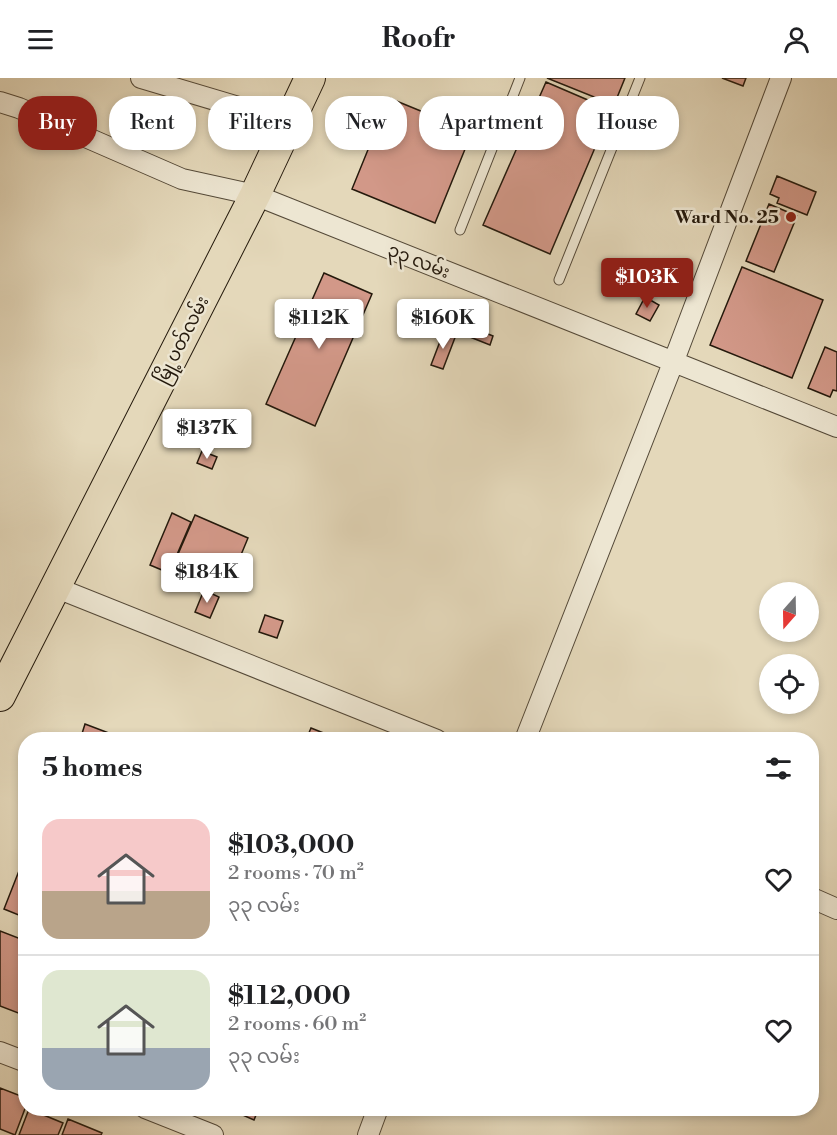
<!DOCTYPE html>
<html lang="en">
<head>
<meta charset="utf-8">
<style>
	body { margin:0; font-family:"Libre Bodoni","Noto Sans Myanmar",serif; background:#f6f6f6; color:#202124; height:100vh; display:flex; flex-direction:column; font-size:22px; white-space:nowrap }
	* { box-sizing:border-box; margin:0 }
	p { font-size:20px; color:#757577 }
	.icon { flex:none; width:33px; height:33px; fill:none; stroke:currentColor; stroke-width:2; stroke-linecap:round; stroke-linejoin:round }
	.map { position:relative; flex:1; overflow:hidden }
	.side { position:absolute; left:18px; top:654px; width:801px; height:384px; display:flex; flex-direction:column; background:#fff; border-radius:24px; box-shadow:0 3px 9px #0003 }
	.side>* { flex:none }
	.guide { position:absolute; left:18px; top:18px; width:801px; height:54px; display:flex; gap:12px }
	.needle { width:39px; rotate:200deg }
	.tools { position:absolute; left:759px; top:504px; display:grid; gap:12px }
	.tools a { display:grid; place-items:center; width:60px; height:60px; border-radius:50%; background:#fff; box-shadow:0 3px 9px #0003; font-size:30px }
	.price { position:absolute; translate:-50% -51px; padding:0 14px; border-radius:6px; background:#fff; color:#222; font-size:20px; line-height:39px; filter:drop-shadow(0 2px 3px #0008) }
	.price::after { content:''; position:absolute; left:50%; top:36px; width:18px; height:14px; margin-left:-9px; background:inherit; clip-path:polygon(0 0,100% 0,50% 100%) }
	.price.on { background:#8f2418; color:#fff }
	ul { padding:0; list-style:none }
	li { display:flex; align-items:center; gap:18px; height:150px; padding:0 24px }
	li+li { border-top:2px solid #e0e0e0 }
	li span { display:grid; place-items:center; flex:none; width:168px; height:120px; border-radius:18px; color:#555 }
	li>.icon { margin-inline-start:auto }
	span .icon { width:72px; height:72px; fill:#fffc; stroke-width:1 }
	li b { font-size:26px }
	h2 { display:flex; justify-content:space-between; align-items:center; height:72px; padding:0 24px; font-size:26px }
	.tag { padding:0 21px; border-radius:24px; background:#fff; box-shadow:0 3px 9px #0003; font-size:21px; line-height:54px }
	.tag.on { background:#8f2418; color:#fff }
	header { display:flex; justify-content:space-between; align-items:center; height:78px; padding:0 24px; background:#fff; font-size:27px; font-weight:800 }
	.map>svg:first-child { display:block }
</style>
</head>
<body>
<header><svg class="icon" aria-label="menu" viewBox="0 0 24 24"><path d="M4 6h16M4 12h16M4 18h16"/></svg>Roofr<svg class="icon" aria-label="person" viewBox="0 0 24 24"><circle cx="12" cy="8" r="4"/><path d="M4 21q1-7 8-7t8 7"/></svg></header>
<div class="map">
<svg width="837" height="1057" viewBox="0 0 837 1057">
	<rect width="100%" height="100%" fill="#e4d8ba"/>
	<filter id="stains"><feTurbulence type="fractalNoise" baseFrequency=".00333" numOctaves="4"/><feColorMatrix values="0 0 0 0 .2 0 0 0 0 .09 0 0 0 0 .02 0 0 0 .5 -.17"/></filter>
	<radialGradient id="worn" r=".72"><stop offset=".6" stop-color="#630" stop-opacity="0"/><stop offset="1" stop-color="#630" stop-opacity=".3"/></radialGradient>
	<path fill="#d29888" stroke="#24190c" stroke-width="1.5" d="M547,0h78l-11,27z
		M722,0h24l-3,8z
		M546,4l65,28 -61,144 -67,-29z
		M389,20l83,34 -37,91 -83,-34z
		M777,98l39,16 -9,23 -30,-12 2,-5 -9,-4z
		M769,126l28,12 -23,56 -28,-11z
		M742,189l81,33 -31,78 -82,-33z
		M324,195l48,21 -57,132 -49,-22z
		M645,219l14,8 -9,16 -14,-7z
		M458,244l35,14 -3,9 -35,-14z
		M444,253l12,4 -13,34 -12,-4z
		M825,269l12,5v39l-4,-1 -3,7 -22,-9z
		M202,373l15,6 -5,12 -15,-6z
		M172,435l19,9 -22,51 -19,-8z
		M195,437l53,23 -22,53 -54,-23z
		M204,512l15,7 -9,21 -15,-6z
		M265,537l18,6 -6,17 -18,-6z
		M85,646l37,14v2h-42z
		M311,650l15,6 -2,6h-18z
		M26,775v65l-22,-9z
		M0,853l26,10v75l-26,-10z
		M0,1010l26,10v8l-11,29 -15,-6z
		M232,1030h22l4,2 -4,10 -23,-10z
		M29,1031l34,14 -5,12h-39z
		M68,1041l34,14 -1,2h-39z"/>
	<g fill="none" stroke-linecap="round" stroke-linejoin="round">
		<defs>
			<path id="lane" d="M460,152l60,-152
				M559,202l81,-202"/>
			<path id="street" d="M141,0l148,44
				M0,24l19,6 163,71 73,16 582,232
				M57,510l380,152
				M525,662l148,-377 108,-285
				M812,820l25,11
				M0,974l26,10
				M145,1030l68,27
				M368,1057l10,-27"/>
			<path id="primary" d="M0,618l255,-501 55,-117"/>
		</defs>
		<use href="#lane" stroke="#544938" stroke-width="11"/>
		<use href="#street" stroke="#544938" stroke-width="22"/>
		<use href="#primary" stroke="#24190c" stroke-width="32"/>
		<use href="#lane" stroke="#ede6d2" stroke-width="9"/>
		<use href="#street" stroke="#ede6d2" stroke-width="20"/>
		<use href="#primary" stroke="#e4d8ba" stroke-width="30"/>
	</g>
	<circle fill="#8f2418" stroke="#ede6d2" stroke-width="2" cx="791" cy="139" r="6"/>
	<g text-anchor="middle" stroke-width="5" stroke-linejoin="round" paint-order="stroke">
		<g font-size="18" font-weight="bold" fill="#24190c" stroke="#ede6d2" text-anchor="end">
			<text x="779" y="145">Ward No. 25</text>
		</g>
		<g font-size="18" fill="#24190c" stroke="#ede6d2">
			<text transform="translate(419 183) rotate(22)" y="6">၃၃ လမ်း</text>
			<text transform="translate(182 262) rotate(-63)" y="6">မြို့ပတ်လမ်း</text>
		</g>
	</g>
	<rect width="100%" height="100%" filter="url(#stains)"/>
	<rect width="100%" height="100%" fill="url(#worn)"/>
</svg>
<div class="tools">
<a><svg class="needle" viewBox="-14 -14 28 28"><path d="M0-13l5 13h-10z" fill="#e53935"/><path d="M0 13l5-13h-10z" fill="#757577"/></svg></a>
<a><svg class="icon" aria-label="locate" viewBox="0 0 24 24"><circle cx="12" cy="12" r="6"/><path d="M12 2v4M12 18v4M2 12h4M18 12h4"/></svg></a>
</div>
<b class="price on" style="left:647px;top:231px">$103K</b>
<b class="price" style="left:319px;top:272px">$112K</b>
<b class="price" style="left:443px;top:272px">$160K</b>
<b class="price" style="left:207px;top:382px">$137K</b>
<b class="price" style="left:207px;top:526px">$184K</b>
<div class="guide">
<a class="tag on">Buy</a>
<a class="tag">Rent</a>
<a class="tag">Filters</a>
<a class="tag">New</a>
<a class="tag">Apartment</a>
<a class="tag">House</a>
</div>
<section class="side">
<h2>5 homes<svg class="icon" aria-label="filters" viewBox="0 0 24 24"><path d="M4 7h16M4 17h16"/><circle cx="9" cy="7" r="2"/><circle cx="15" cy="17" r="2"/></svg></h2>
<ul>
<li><span style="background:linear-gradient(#f6c9c9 60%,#b9a48a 0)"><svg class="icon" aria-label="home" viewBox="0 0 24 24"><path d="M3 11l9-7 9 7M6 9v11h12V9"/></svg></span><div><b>$103,000</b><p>2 rooms · 70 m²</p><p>၃၃ လမ်း</p></div><svg class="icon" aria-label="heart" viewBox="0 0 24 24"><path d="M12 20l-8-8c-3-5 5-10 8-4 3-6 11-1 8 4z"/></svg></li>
<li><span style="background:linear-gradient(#dfe7d0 65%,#9aa5b1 0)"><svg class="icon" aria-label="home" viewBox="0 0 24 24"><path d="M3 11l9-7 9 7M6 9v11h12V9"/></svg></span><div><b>$112,000</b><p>2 rooms · 60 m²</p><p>၃၃ လမ်း</p></div><svg class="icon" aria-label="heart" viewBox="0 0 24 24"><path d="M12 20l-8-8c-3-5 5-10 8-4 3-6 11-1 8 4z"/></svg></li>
</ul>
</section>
</div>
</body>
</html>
